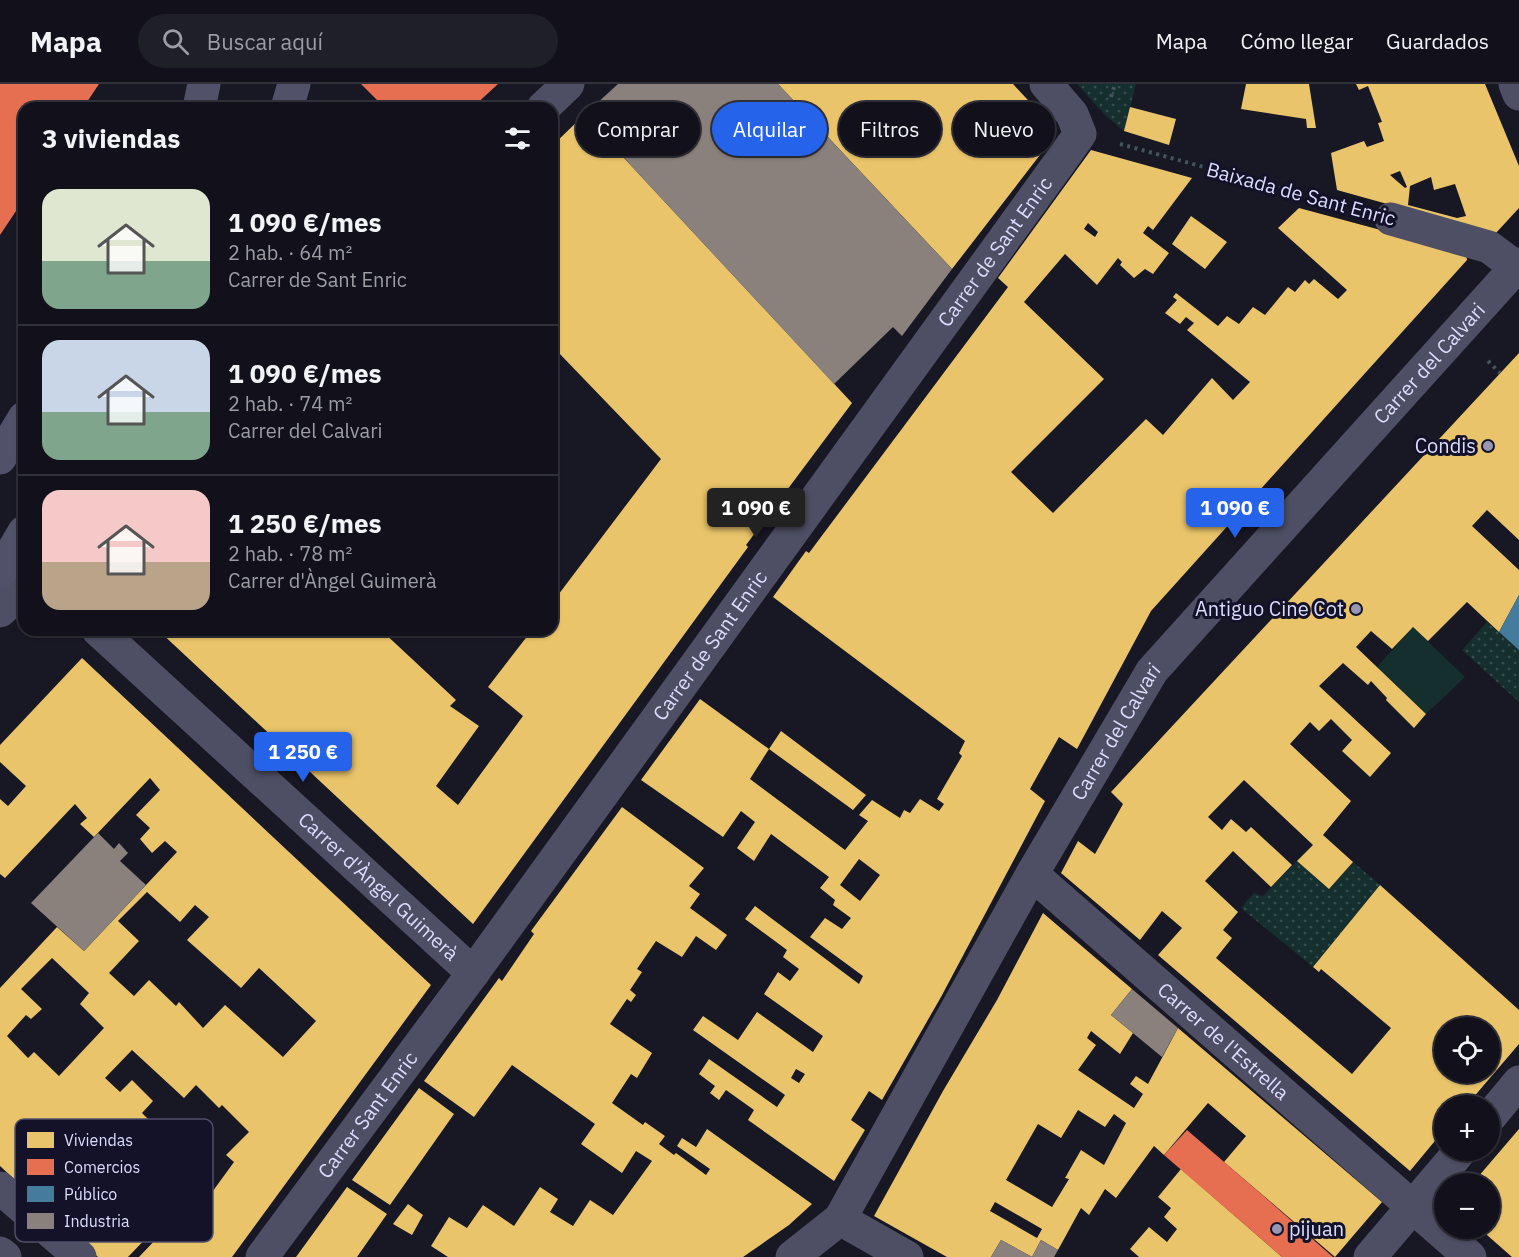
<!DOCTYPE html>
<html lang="es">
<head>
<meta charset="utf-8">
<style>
	body { margin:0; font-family:"IBM Plex Sans",sans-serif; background:#1f1f28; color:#f1f3f6; height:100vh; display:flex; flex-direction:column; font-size:22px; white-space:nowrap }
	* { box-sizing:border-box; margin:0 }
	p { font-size:20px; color:#9c9da3 }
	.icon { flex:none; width:33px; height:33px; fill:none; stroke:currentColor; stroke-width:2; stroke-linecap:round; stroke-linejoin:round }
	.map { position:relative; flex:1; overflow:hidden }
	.drawer { position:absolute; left:18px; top:18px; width:540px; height:534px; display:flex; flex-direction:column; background:#12111b; border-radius:18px; box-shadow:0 2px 4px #0004,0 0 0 2px #31313a }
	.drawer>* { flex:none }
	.hud { position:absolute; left:576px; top:18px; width:570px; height:54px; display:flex; gap:12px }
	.controls { position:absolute; left:1434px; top:933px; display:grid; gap:12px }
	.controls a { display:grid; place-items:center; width:66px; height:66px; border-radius:50%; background:#12111b; box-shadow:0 2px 4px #0004,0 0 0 2px #31313a; font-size:30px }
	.price { position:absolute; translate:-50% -51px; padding:0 14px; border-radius:6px; background:#2563eb; color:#fff; font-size:20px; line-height:39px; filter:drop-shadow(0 2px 3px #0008) }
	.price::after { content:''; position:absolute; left:50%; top:36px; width:18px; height:14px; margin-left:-9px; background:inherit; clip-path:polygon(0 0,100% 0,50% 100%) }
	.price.active { background:#222; color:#fff }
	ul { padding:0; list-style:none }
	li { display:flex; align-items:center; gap:18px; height:150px; padding:0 24px }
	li+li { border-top:2px solid #31313a }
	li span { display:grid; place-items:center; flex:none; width:168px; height:120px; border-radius:18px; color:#555 }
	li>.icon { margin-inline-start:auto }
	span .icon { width:72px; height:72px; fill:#fffc; stroke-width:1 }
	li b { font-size:26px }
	h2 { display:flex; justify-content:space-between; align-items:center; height:72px; padding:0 24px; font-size:26px }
	.tag { padding:0 21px; border-radius:27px; background:#12111b; box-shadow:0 2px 4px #0004,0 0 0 2px #31313a; font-size:21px; line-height:54px }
	.tag.active { background:#2563eb; color:#fff }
	header { display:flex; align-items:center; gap:36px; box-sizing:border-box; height:84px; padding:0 30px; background:#12111b; border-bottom:2px solid #31313a }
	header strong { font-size:28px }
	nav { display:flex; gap:33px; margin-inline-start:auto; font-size:21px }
	.search { width:420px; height:54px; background:#1f1f28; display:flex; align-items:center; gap:15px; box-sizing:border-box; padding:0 21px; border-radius:33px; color:#9c9da3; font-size:22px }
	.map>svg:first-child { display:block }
</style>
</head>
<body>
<header>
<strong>Mapa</strong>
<div class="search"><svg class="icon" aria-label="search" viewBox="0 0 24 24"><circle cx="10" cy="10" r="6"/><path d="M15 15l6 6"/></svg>Buscar aquí</div>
<nav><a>Mapa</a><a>Cómo llegar</a><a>Guardados</a></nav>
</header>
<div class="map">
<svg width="1519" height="1173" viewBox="0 0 1519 1173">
	<defs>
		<pattern id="park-dots" width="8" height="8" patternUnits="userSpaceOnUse" patternTransform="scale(1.5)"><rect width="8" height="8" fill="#152f2e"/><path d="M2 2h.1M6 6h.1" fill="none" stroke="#364d4d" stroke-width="1.8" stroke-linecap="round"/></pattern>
	</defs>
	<rect width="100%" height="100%" fill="#181724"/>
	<path fill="#152f2e" d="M1413,543l52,50 -39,37 -49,-47z"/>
	<path fill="url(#park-dots)" d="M1077,0h59l-12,47 -19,-16z
		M1487,538l32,28v52l-57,-52z
		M1297,777l32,27 24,-26 27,23 -67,82 -72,-59 13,-15 9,3z"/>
	<path fill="#e9c46a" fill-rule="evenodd" d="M778,0h235l26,28 4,39 -91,118z
		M1246,0h63l7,44h-9l-1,-9 -65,-10z
		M1356,0h129l34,82v42l-24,26 -158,-44 -6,-37 33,-12 3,6 17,-6 -6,-18 4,-1 -14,-36 -9,4zM1400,87l7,16 -2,1 -15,-13zM1431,93l3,13 21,-6 11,32 -9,2 -49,-13 2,-19z
		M1130,23l46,12 -7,26 -45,-14z
		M584,31l268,288 -106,142 2,2 -275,377 -315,-294h223l75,70 -6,6 29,20 -43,60 22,19 65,-89 -35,-29 44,-57h20v-27l109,-144 -104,-108 -5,5v-210z
		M1091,66l101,28 -39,52 -5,-4 -5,7 26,20 -16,21 -8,-5 -11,9 -14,-13 2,-3 -4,-4 -21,27 -32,-31 -41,48 80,77 -93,93 42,41 93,-94 17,16 49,-57 21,22 17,-18 -63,-52 7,-7 -8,-6 -6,7 -15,-11 12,-13 -4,-3 3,-4 42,33 9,-10 12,8 14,-17 12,8 23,-28 7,5 10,-12 4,4 5,-5 24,20 9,-9 -69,-62 21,-20 167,45 1,7 -316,351 -74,138 -18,-12 -29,52 15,12 -104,196 -59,103 -13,-9 -18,29 14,10 -31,51 -86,-61 6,-10 -28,-20 -7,10 -9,-7 5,-7 -16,-12 10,-15 68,48 8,-12 -92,-65 10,-14 35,24 19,-28 56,40 10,-16 -59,-42 14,-22 12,9 9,-12 -16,-12 4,-7 -42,-31 10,-13 104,78 4,-8 -53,-39 15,-19 17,11 9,-11 -18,-13 2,-5 -15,-12 9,-11 -58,-43 -17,27 -17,-13 18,-26 -14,-11 -18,26 -82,-57 59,-81 69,50 12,-18 85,64 -13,15 -84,-61 -19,30 95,71 23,-29 -9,-6 13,-15 28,18 4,-8 6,3 10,-14 19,12 5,-7 -7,-5 25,-43 -3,-3 6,-12 -192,-144 33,-46 3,2 199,-266 -10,-9zM1088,139l10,9 -3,5 -11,-8zM859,775l21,16 -20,26 -20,-16zM796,985l9,5 -6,9 -8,-5z
		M1191,132l36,26 -22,27 -33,-25z
		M1519,269v187l-32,-30 -15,16 47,44v25l-20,37 -32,-30 -39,39 -15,-14 -21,22 -21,-18 -15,16 70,67 -12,14 -28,-28 1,-2 -16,-17 -3,4 -25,-22 -24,23 72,67 -21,24 -28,-26 10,-11 -21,-21 -12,12 -9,-9 -20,22 61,57 -28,34 30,27 -24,27 -32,-28 16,-16 -69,-65 -36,37 14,13 9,-11 15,13 5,-5 41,38 -21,22 -38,-36 -28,30 33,31 -15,18 9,8 -16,20 136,116 39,-46 -70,-59 -2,3 -6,-5 67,-82 139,125v34l-53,62h-22v24l-34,41 -252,-216 24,-27 -20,-17 -22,29 -79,-67 17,-32 17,13 28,-50 -12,-12zM1444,944h46v44h-46z
		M82,574l349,327 -199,272h-93l20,-21 4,4 41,-49 6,4 24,-33 -8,-7 23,-23 -27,-27 -3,3 -23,-23 -12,13 -52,-48 -27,28 15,14 12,-12 21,21 -11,12 14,14 -8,8 24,24 -18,20 13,13 9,-9 -7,-7 16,-18 19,20 -76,79h-30l-98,-91v-178l57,-61 27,24 93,-99 -12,-11 -13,12 -12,-14 10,-11 -14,-13 24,-25 -10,-12 -56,59 -14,-13 7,-6 -12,-14 -70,74 -5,-4v-75l8,7 18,-20 -26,-24v-17zM147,808l33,30 15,-17 14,12 -22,23 54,48 18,-20 57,53 -33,36 -58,-52 -22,23 -24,-26 -3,4 -27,-26 -15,16 -25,-23 30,-32 -21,-20zM52,874l37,35 -9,11 24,24 -45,48 -25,-24 -6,6 -21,-22 19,-21 5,4 11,-10 -21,-20z
		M622,723l82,61 -15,18 11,8 -10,14 37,27 -11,15 -20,-14 -14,21 -26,-16 -19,28 5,3 -12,18 6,5 -5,7 -4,-3 -17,25 42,29 -15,25 -6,-4 -19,29 31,22 2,-3 20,14 -6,8 15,11 2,-2 30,22 4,-6 -33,-23 5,-8 14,9 11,-18 105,75 -23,21 -46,32h-295l-17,-11 18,-29 18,11 16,-23 31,21 26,-39 18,12 -8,13 23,14 17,-26 23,15 39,-54 -16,-10 -14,22 -41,-29 14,-20 -83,-59 -38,52 -50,-36 75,-103 3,3 32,-47 -3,-3z
		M1043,829l89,76 -21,26 22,18 -13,21 -29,-23 -4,7 9,7 -18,25 56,38 9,-14 -13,-10 6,-8 12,8 30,-56 204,174 -47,55 -111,-95 22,-26 -38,-33 -44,52 -10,-9 -38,52 -11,-9 -16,26 -8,-7 -23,42 -17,-10 -9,17 -31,-17 -10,17h-44l-73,-41 69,-125 54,-91zM1078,1026l27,17 9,-13 12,9 -22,42 -23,-15 -16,28 4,1 -17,28 -46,-27 32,-56 23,14zM995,1118l47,27 -5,9 -47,-27z
		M419,1004l35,26 -64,91 -38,-25z
		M1519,1045v128h-7l-33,-29h11v-44h-18z
		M1181,1085l101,88h-143l-9,-8 19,-22 18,15 10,-13 -13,-12 7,-9 -13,-11z
		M347,1103l40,27 -30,43h-61z
		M408,1120l15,11 -11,20 -19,-11z"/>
	<path fill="#e76f51" d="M0,0h99l-16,24h-59v91l-24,36z
		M361,0h137l-26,24h-87z
		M1187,1046l72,62 74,65h-51l-118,-102z"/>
	<path fill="#457b9d" d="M1519,511v55l-20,-18z"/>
	<path fill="#8a817c" d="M618,0h160l174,185 -50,67 -9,-9 -59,57 -250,-269z
		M98,749l16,16 5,-6 9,10 -8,8 26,24 -62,66 -53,-48z
		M1132,905l46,39 -16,29 -51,-42z
		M1001,1156l31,17h-41z
		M1041,1156l17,10 -4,7h-22z"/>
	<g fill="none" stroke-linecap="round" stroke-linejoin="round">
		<path stroke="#46535f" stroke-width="4" stroke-dasharray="3 4.5" stroke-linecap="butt" d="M1111,13l4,-13
			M1120,60l233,64
			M1488,277l12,12"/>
		<g stroke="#4e4e64" stroke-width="33">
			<path d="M1515,0l4,10"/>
			<path d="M543,24l25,-24"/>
			<path d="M1391,135l98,28 27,20"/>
			<path d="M0,527l24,-23"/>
			<path id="s1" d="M98,546l375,343"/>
			<path id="s2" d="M1032,790l438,383"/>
			<path d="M1490,1033l29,-35"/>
			<path d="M0,1104l80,69"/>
			<path d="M840,1135l67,38"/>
			<path d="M0,1169l5,4"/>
			<path id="s3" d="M262,1173l211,-284 592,-818 15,-21 -8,-20 -26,-30"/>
			<path id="s4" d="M792,1173l48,-38 192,-345 120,-203 367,-407"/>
			<path d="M1370,1173l91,-107"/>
		</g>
		<path stroke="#51526a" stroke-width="33" d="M199,24l5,-24
			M287,24l7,-24
			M0,374l24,-40
			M0,488l24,-40"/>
	</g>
	<g fill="#9797b1" stroke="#131229" stroke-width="2">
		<circle cx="1488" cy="362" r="6"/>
		<circle cx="1356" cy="525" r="6"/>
		<circle cx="1277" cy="1145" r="6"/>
	</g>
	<g text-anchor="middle" stroke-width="6" stroke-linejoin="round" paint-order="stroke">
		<g font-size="20" fill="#dcdcfd" stroke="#131229">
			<text transform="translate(1301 110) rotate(15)" y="7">Baixada de Sant Enric</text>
			<text dy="7" stroke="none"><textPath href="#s3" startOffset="1244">Carrer de Sant Enric</textPath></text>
			<text dy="7" stroke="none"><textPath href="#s4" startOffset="1106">Carrer del Calvari</textPath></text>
			<text dy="7" stroke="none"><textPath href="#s3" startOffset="758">Carrer de Sant Enric</textPath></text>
			<text dy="7" stroke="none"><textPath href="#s4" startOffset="621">Carrer del Calvari</textPath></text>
			<text dy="7" stroke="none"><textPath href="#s1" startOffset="380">Carrer d'Àngel Guimerà</textPath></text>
			<text dy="7" stroke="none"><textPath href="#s2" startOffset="254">Carrer de l'Estrella</textPath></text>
			<text dy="7" stroke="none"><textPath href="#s3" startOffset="177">Carrer Sant Enric</textPath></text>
		</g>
		<g font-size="20" fill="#dcdcfd" stroke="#131229" text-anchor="end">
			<text x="1476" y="369">Condis</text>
			<text x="1344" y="532">Antiguo Cine Cot</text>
			<text x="1289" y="1152" text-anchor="start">pijuan</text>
		</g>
	</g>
	<rect x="15" y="1035" width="198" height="123" rx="9" fill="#131229" stroke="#4f4f69" stroke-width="1.5"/>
	<rect x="27" y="1048" width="27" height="16" fill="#e9c46a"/>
	<rect x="27" y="1075" width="27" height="16" fill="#e76f51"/>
	<rect x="27" y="1102" width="27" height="16" fill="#457b9d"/>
	<rect x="27" y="1129" width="27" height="16" fill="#8a817c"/>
	<g font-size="16" fill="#dcdcfd">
		<text x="64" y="1062">Viviendas</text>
		<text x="64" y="1089">Comercios</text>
		<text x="64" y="1116">Público</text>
		<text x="64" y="1143">Industria</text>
	</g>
</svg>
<div class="controls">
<a><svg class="icon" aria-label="locate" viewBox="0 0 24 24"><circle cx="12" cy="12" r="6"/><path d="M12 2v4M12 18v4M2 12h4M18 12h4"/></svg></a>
<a>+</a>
<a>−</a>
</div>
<b class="price active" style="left:756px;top:455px">1 090 €</b>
<b class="price" style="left:1235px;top:455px">1 090 €</b>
<b class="price" style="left:303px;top:699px">1 250 €</b>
<div class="hud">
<a class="tag">Comprar</a>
<a class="tag active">Alquilar</a>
<a class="tag">Filtros</a>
<a class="tag">Nuevo</a>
</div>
<section class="drawer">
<h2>3 viviendas<svg class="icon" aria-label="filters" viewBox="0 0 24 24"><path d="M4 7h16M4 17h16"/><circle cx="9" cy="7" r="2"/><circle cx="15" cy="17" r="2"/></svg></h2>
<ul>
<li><span style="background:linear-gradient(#dfe7d0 60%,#7fa58c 0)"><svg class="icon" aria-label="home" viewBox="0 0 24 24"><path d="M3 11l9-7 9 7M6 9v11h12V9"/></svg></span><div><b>1 090 €/mes</b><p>2 hab. · 64 m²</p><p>Carrer de Sant Enric</p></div></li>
<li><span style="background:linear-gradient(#c9d6e8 60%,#7fa58c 0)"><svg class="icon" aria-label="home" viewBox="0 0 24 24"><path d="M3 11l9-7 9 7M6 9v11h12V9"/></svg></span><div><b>1 090 €/mes</b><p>2 hab. · 74 m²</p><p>Carrer del Calvari</p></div></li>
<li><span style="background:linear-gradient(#f6c9c9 60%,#b9a48a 0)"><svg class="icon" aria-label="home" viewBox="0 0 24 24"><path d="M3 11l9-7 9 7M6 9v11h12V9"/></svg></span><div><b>1 250 €/mes</b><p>2 hab. · 78 m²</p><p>Carrer d'Àngel Guimerà</p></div></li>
</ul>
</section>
</div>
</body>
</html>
